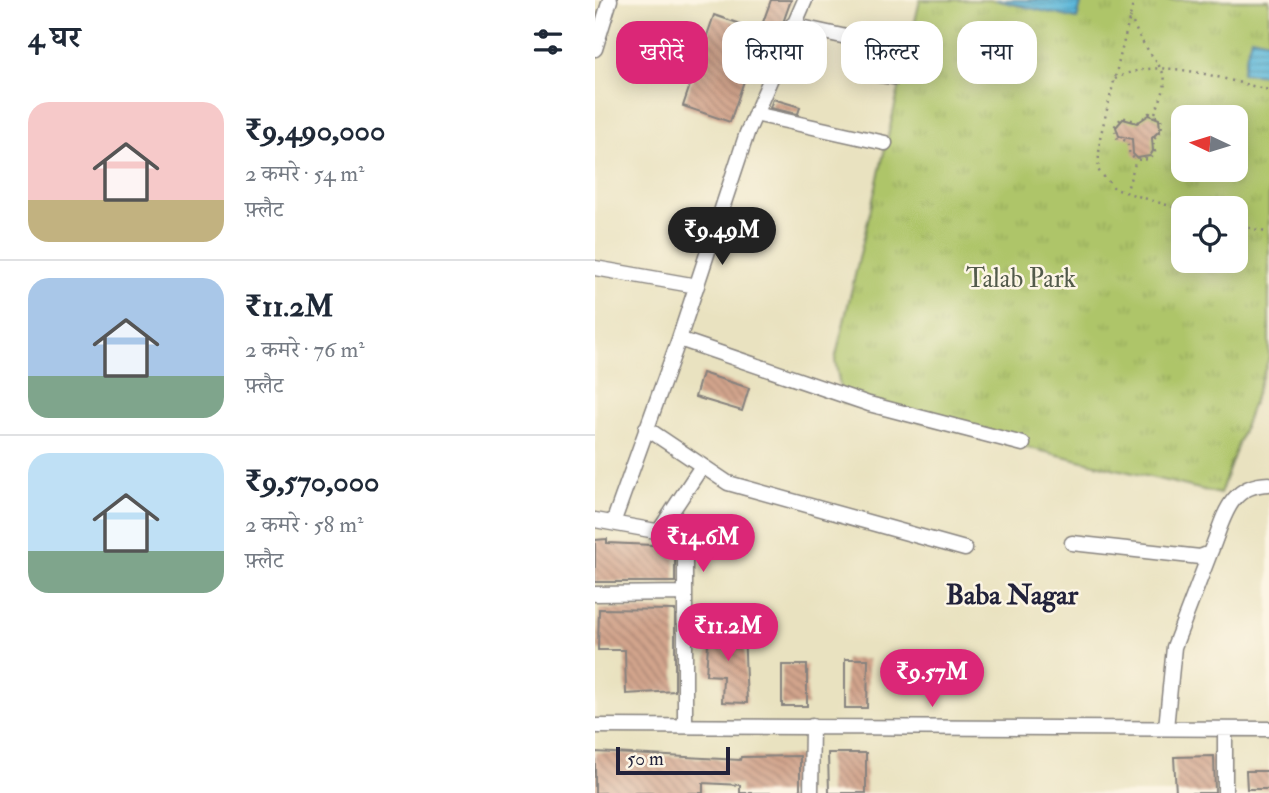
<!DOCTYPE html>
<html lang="hi">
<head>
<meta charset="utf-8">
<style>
	body { margin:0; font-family:"IM FELL Double Pica","Noto Serif Devanagari",serif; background:#f2f2f3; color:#1f2937; height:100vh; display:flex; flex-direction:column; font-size:26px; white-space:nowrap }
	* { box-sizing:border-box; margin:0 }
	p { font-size:23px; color:#747a83 }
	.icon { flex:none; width:38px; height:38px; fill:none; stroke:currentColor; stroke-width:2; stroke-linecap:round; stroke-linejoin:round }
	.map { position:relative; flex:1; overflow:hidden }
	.details { display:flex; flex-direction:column; background:#fff; width:595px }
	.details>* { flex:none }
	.guide { position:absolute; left:21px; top:21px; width:548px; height:63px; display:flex; gap:14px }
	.needle { width:46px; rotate:274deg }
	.buttons { position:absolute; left:576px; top:105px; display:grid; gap:14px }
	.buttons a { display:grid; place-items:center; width:77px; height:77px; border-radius:14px; background:#fff; box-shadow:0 4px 18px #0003; font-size:35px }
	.scale { position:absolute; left:21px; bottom:18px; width:114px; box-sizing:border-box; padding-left:7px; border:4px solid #22223b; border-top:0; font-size:19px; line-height:24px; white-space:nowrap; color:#22223b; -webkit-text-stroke:5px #fcf5e5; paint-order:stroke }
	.price { position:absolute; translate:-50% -60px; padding:0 16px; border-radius:24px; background:#db2777; color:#fff; font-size:23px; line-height:46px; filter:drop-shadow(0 2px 4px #0008) }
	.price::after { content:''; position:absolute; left:50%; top:42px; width:21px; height:16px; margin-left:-10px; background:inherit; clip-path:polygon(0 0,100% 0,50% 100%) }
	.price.on { background:#222; color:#fff }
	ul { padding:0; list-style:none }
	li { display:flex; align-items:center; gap:21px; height:175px; padding:0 28px }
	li+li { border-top:2px solid #e0e1e3 }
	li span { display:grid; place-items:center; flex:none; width:196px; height:140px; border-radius:21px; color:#555 }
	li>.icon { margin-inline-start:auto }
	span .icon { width:84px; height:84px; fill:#fffc; stroke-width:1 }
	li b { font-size:30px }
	h2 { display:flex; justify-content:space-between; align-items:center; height:84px; padding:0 28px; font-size:30px }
	.chip { padding:0 24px; border-radius:21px; background:#fff; box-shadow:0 4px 18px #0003; font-size:24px; line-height:63px }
	.chip.on { background:#db2777; color:#fff }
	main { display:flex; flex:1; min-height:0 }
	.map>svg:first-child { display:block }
</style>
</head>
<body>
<main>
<section class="details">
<h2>4 घर<svg class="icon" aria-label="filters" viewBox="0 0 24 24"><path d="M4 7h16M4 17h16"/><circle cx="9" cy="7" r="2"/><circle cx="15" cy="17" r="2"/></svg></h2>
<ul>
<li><span style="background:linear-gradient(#f6c9c9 70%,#c2b280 0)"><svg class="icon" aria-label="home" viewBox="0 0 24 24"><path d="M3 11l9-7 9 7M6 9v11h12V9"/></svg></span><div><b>₹9,490,000</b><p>2 कमरे · 54 m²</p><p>फ़्लैट</p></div></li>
<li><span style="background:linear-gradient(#a9c7e8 70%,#7fa58c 0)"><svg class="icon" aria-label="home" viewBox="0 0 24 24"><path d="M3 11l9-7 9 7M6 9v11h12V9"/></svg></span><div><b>₹11.2M</b><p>2 कमरे · 76 m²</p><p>फ़्लैट</p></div></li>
<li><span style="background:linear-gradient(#bfe0f5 70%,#7fa58c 0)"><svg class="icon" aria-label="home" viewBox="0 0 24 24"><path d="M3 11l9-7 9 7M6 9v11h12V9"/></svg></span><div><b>₹9,570,000</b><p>2 कमरे · 58 m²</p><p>फ़्लैट</p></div></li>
</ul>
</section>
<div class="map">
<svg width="674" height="793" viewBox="0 0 674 793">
	<defs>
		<pattern id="park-tufts" width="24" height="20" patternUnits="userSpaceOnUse" patternTransform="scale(1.75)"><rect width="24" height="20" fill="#aec569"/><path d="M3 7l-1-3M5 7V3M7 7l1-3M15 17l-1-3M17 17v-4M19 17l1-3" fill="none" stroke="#95a95c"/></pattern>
		<pattern id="water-rules" width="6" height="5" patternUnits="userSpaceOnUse" patternTransform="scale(1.75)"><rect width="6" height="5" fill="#5bb7d9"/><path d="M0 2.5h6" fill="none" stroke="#4b94b1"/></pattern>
		<pattern id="building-back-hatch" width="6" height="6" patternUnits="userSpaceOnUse" patternTransform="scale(1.75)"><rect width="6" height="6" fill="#d2a48c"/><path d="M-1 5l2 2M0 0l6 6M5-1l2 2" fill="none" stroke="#aa8574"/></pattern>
	</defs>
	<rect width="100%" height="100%" fill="#fcf5e5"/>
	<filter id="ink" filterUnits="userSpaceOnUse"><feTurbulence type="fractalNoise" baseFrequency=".0143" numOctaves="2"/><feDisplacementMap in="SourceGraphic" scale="14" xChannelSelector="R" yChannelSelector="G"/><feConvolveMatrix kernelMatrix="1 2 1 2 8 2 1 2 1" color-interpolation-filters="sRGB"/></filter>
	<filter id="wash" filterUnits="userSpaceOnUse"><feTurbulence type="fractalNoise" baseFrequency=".00686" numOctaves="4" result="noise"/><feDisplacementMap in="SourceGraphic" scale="28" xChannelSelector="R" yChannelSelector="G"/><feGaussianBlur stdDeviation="1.57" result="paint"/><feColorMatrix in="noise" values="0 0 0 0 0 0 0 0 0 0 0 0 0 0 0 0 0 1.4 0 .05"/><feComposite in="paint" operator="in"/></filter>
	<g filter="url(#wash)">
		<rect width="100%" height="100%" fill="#e9e2c0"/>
		<path fill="url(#park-tufts)" stroke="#687452" stroke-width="2" fill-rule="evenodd" d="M325,0h349v358l-49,136 -377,-91 -8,-43zM588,117h52v53h-52zM588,208h52v53h-52z"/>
		<path fill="url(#water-rules)" stroke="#3e6c8a" stroke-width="2" d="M401,0h86l-5,19z
			M656,37l18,4v34l-27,-2z"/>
		<g id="blocks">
			<path fill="url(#building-back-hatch)" d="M176,0h20l-11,31 -18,-6z
				M119,15l47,16 -31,91 -47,-16z
				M282,66l22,3 -2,16 -22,-3z
				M178,99l27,8 -2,7 -28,-6z
				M554,115l10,4 1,11 -8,8 1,13 -3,5 -13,2 -4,-4 -1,-15 -13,-3 -3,-9 7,-8 14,4z
				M107,373l47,15 -7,23 -47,-14z
				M12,539v4l68,3v36h-80v-42z
				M4,609l76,1v81l-49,3 -1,-44h-27z
				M114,629l35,2 3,72 -25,-1 1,-26 -17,-1z
				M250,659h23l-1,49h-22z
				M187,665h25v41h-25z
				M0,752l145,8 1,-3 59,-1v37h-60v-8l-37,-2v10h-108z
				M233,753h38v40h-37z
				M619,756l1,37h-39l-2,-36z
				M651,771h23v18h-22z"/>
		</g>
	</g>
	<g filter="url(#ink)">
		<use href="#blocks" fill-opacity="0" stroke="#86827e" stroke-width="2"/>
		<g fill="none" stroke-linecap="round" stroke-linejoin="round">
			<defs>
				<path id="minor" d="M197,25l109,24
					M0,49l15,-49
					M160,114l130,29
					M0,268l102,18
					M84,339l190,65 154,40
					M51,428l82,55 237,66
					M0,520l83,15 7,6v185
					M18,523l66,-184 68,-206 58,-133
					M64,531l43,-65
					M477,543l128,14 10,-4c14,-33 17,-68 59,-69
					M0,594l90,-1
					M0,726l674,3
					M571,728l8,-81 36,-94
					M630,729v64
					M216,793l1,-67"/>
			</defs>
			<use href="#minor" stroke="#86827e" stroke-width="17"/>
			<path stroke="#86827e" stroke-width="2.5" stroke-dasharray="2 5" stroke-linecap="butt" d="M539,0l-34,138 -2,32 17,19 68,21
				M535,17c5,10 9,21 16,30 21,31 25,28 9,66
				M520,79c45,-25 107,1 154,11
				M554,113l12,5 1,13 -9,9 2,12 -4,7 -15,1 -6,-5 -3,-14 -10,-3 -3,-11 8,-10 17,5z
				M531,193l10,-33
				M640,224l34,9"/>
			<use href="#minor" stroke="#fff" stroke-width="14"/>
		</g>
	</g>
	<g text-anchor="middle" stroke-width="5" stroke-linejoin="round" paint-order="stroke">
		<g font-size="26" fill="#535b4b" stroke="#fcf5e5">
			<text x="426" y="287">Talab Park</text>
		</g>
		<g font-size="28" font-weight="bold" fill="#22223b" stroke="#fcf5e5">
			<text x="417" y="604">Baba Nagar</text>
		</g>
	</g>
</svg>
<div class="buttons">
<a><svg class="needle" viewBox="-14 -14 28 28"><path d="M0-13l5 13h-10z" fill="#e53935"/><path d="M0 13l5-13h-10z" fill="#747a83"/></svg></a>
<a><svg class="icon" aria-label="locate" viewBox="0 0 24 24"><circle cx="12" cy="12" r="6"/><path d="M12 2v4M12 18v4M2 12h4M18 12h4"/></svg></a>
</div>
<div class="scale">50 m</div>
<b class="price on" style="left:127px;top:267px">₹9.49M</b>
<b class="price" style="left:108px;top:574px">₹14.6M</b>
<b class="price" style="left:133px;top:663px">₹11.2M</b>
<b class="price" style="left:337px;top:709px">₹9.57M</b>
<div class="guide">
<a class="chip on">खरीदें</a>
<a class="chip">किराया</a>
<a class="chip">फ़िल्टर</a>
<a class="chip">नया</a>
</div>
</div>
</main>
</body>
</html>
